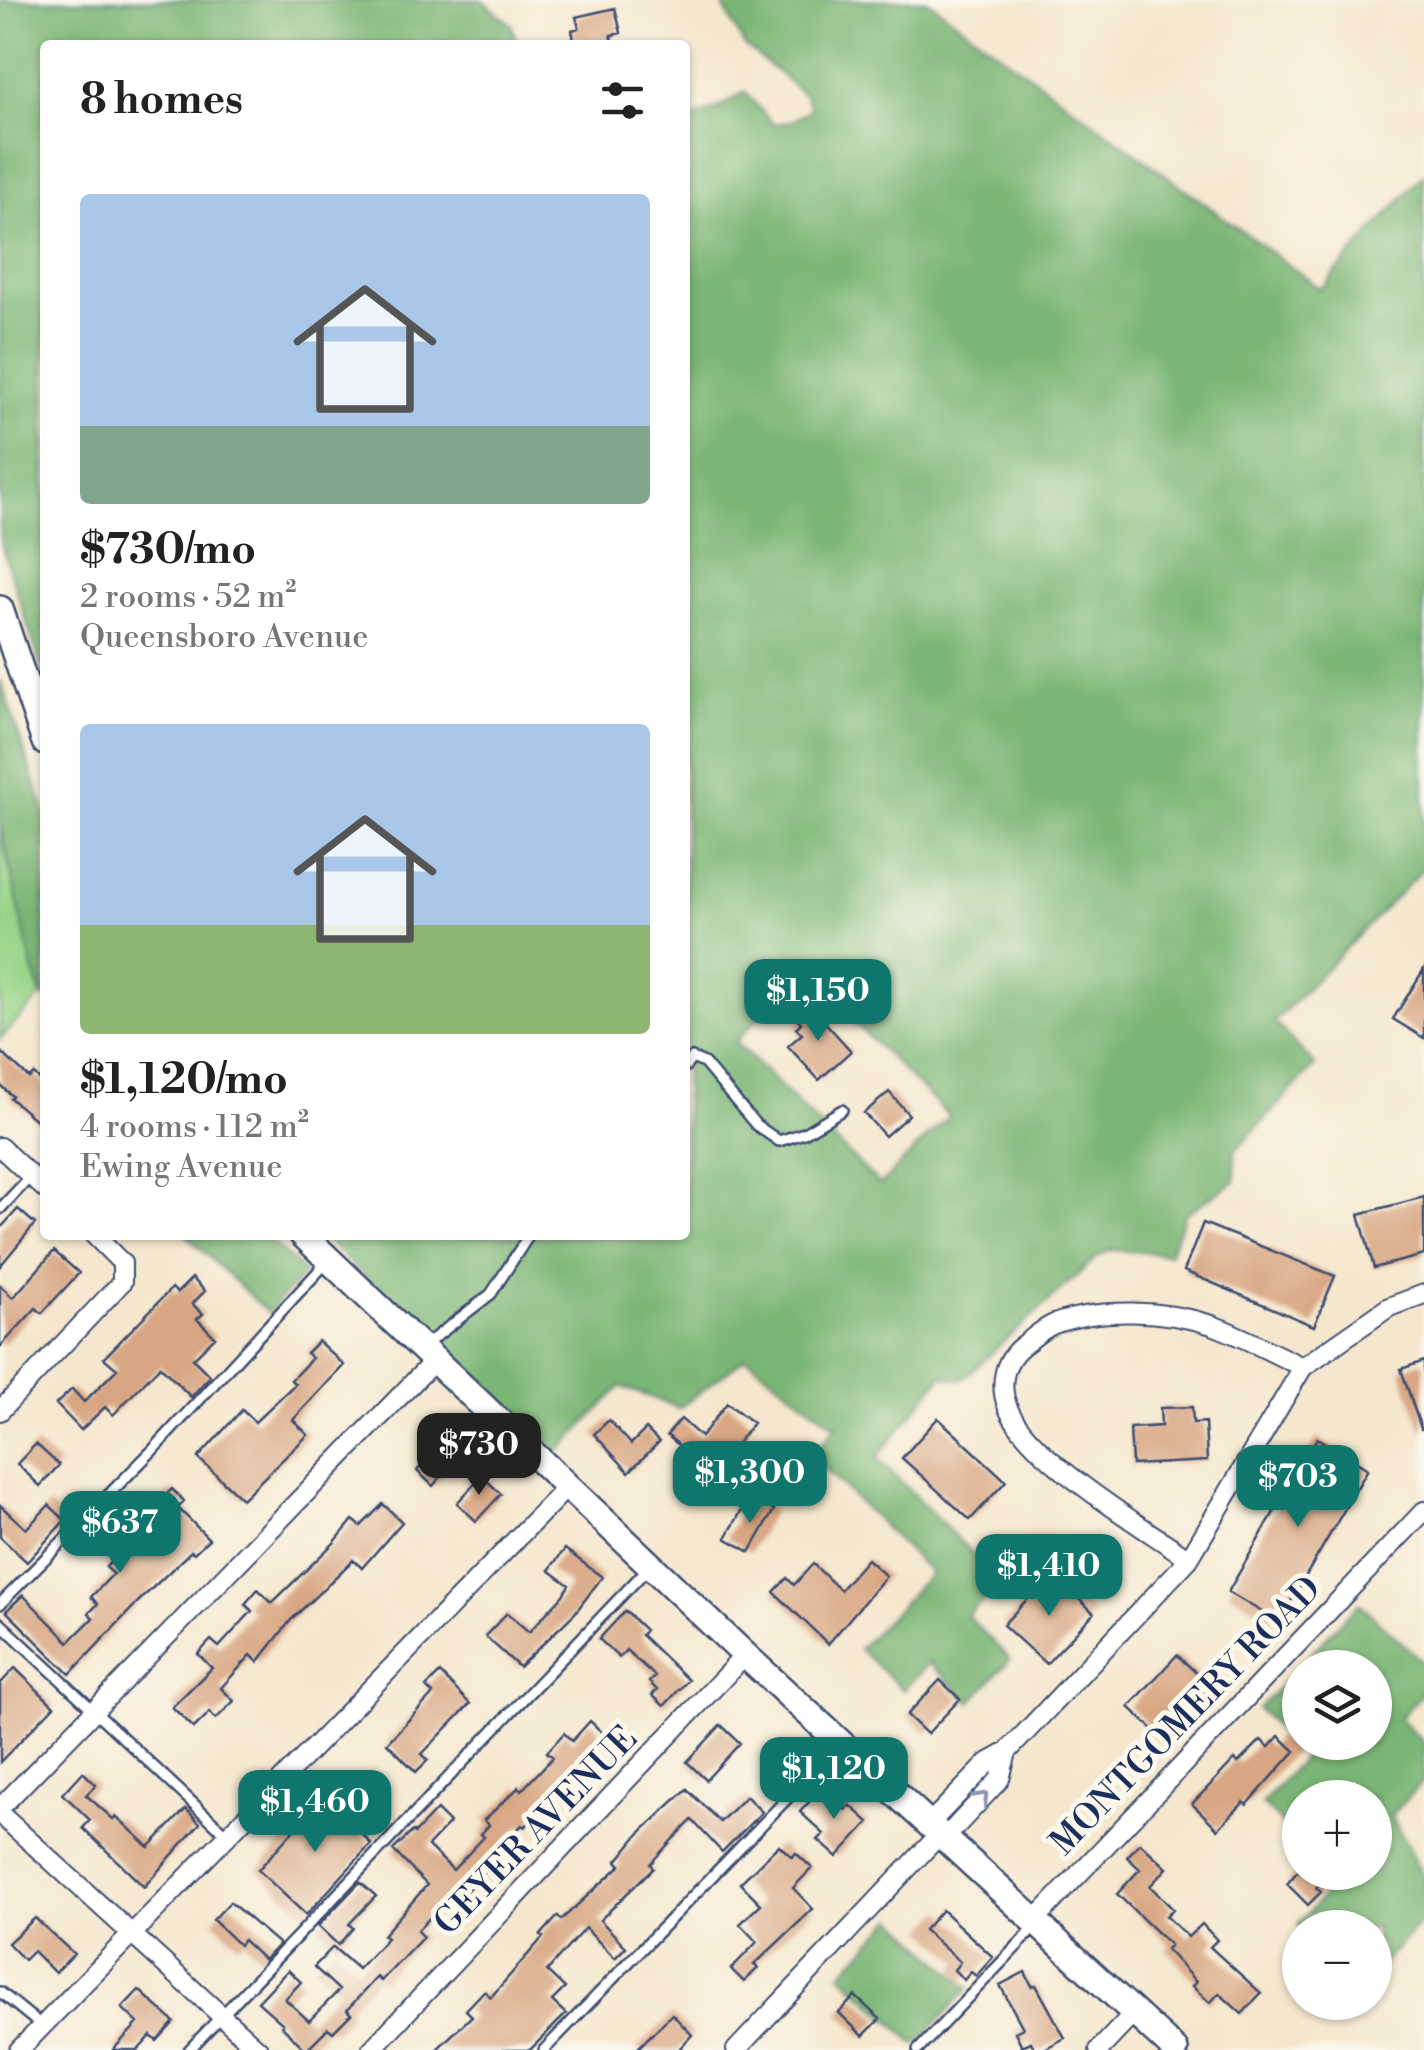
<!DOCTYPE html>
<html lang="en">
<head>
<meta charset="utf-8">
<style>
	body { margin:0; font-family:"Libre Bodoni",serif; background:#f6f6f6; color:#222; height:100vh; display:flex; flex-direction:column; font-size:38px; white-space:nowrap }
	* { box-sizing:border-box; margin:0 }
	p { font-size:32px; color:#767676 }
	.icon { flex:none; width:55px; height:55px; fill:none; stroke:currentColor; stroke-width:2; stroke-linecap:round; stroke-linejoin:round }
	.map { position:relative; flex:1; overflow:hidden }
	.details { position:absolute; left:40px; top:40px; width:650px; height:1200px; display:flex; flex-direction:column; background:#fff; border-radius:10px; box-shadow:0 2px 8px #0004 }
	.details>* { flex:none }
	.buttons { position:absolute; left:1282px; top:1650px; display:grid; gap:20px }
	.buttons a { display:grid; place-items:center; width:110px; height:110px; border-radius:50%; background:#fff; box-shadow:0 2px 8px #0004; font-size:50px }
	.price { position:absolute; translate:-50% -85px; padding:0 22px; border-radius:20px; background:#0f766e; color:#fff; font-size:32px; line-height:65px; filter:drop-shadow(0 2px 5px #0008) }
	.price::after { content:''; position:absolute; left:50%; top:60px; width:30px; height:22px; margin-left:-15px; background:inherit; clip-path:polygon(0 0,100% 0,50% 100%) }
	.price.active { background:#222; color:#fff }
	ul { padding:0; list-style:none }
	li { display:grid; align-content:center; gap:20px; height:530px; padding:0 40px }
	li span { display:grid; place-items:center; height:310px; border-radius:10px; color:#555 }
	li>.icon { margin-inline-start:auto }
	span .icon { width:180px; height:180px; fill:#fffc; stroke-width:1 }
	li b { font-size:42px }
	h2 { display:flex; justify-content:space-between; align-items:center; height:120px; padding:0 40px; font-size:42px }
	.map>svg:first-child { display:block }
</style>
</head>
<body>
<div class="map">
<svg width="1424" height="2050" viewBox="0 0 1424 2050">
	<rect width="100%" height="100%" fill="#fbf7ec"/>
	<filter id="ink" filterUnits="userSpaceOnUse"><feTurbulence type="fractalNoise" baseFrequency=".01" numOctaves="2"/><feDisplacementMap in="SourceGraphic" scale="20" xChannelSelector="R" yChannelSelector="G"/><feConvolveMatrix kernelMatrix="1 2 1 2 8 2 1 2 1" color-interpolation-filters="sRGB"/></filter>
	<filter id="wash" filterUnits="userSpaceOnUse"><feTurbulence type="fractalNoise" baseFrequency=".0048" numOctaves="4" result="noise"/><feDisplacementMap in="SourceGraphic" scale="40" xChannelSelector="R" yChannelSelector="G"/><feGaussianBlur stdDeviation="2.25" result="paint"/><feColorMatrix in="noise" values="0 0 0 0 0 0 0 0 0 0 0 0 0 0 0 0 0 1.4 0 .05"/><feComposite in="paint" operator="in"/></filter>
	<g filter="url(#wash)">
		<rect width="100%" height="100%" fill="#f5e7ce"/>
		<path fill="#99d589" stroke="#5a8274" stroke-width="2.5" d="M0,825l41,171 -41,43z"/>
		<path fill="#7ab675" stroke="#4a726a" stroke-width="2.5" fill-rule="evenodd" d="M0,0h482l30,25 5,20h-472v634l-45,-138z
			M720,0h207l394,289 103,-115v694l-150,154 41,43 -80,86v30l-50,33 -16,40 -59,-4 -14,8 -134,122 -20,-4 -65,82 124,124 -34,34 43,43 -39,43 -42,-39 -26,27 -44,-41 72,-76 -119,-117 24,-30 -90,-69 -67,51 -58,-22 -66,70 -235,-221h365v-1114l34,-13 26,-16 28,32 17,-2 21,-13 -6,-14 -61,-50zM803,972l146,144 -69,69 -145,-143z
			M0,680l45,132v188l-11,-27 -34,-148z
			M186,1235h79l40,38 -37,40z
			M1359,1603l65,60v28l-25,28 25,24v37l-33,35 33,64v39l-49,55v-45h-74l-3,-4 40,-45 -6,-6 43,-1v-74h-75v43l-38,-38 43,-47 -47,-47zM1300,1668h75v74h-75z
			M894,1918l75,70 -53,57 -75,-71z"/>
		<g id="blocks">
			<path fill="#d8a682" d="M615,8l6,25 -10,2 3,10h-39l-3,-15 7,-2 -3,-11z
				M1424,969v69l-31,-19z
				M810,1006l41,45 -32,29 -31,-34 14,-12 -6,-6 5,-5 -4,-5z
				M0,1051l29,27 5,-4 11,11v43l-35,-30 2,-2 -12,-11z
				M889,1092l20,23 -24,21 -21,-23z
				M1424,1197v58l-50,13 -15,-54z
				M18,1209l17,15 -35,42v-37z
				M1203,1223l132,53 -21,50 -130,-55z
				M54,1251l25,22 -37,40 -6,-5 -36,39v-62l13,13z
				M192,1278l13,13 -13,13 11,10 -6,5 18,18 -22,22 17,17 -19,21 -31,-31 -47,49 -8,-8 -24,23 -25,-26 16,-15 12,13 33,-33 -13,-11 68,-70 5,5z
				M318,1341l26,24 -51,55 15,15 -66,64 -44,-41 44,-48 13,12 40,-38 -4,-4 21,-22 -6,-5z
				M1424,1361v68h-3l-20,-60z
				M727,1403l26,20 -44,56 -26,-20 5,-6 -21,-18 14,-16 20,18z
				M1192,1407l1,16 12,-1 2,39 -75,4 -2,-37 31,-2 -1,-18z
				M938,1418l68,63 -36,39 -68,-62z
				M609,1420l22,24 15,-15 13,13 -30,30 -35,-38z
				M1317,1438l51,31 -89,153 -51,-30z
				M443,1441l16,14 -26,31 -16,-15z
				M36,1444l23,21 -19,21 -23,-22z
				M482,1476l19,18 -25,27 -19,-18z
				M172,1489l12,12 -6,7 31,31 -15,14 -3,-2 -52,50 -69,73 -64,-63 17,-16 46,47 24,-24 -4,-5 9,-9 -7,-7 22,-23 -7,-7 10,-10 -23,-23 10,-10 7,7 26,-27 11,10z
				M760,1502l14,8 -24,42 -24,-14 16,-28 5,3 6,-8 5,3z
				M383,1504l19,18 -40,46 -9,-8 -62,60 -33,42 -7,-7 -30,33 13,13 -18,18 -6,-7 -16,16 -22,-21 40,-39 -14,-14 13,-14 8,7 33,-36 -7,-7 13,-15 14,14 62,-60 19,-23 8,6z
				M0,1505l26,24 23,-24 16,15 -38,42 -27,-25z
				M565,1549l37,28 -27,36 -56,54 -34,-31 22,-23 22,19 34,-37 6,-10 -20,-15z
				M867,1559l19,17 -58,68 -54,-52 13,-14 7,7 19,-21 27,26z
				M1052,1573l42,40 -48,51 -43,-39z
				M625,1611l20,19 -4,5 47,45 -24,26 -12,-11 5,-5 -8,-8 6,-6 -29,-26 -7,8 -20,-19z
				M1177,1655l42,39 -48,52 -42,-39z
				M15,1668l39,38 -54,56v-78z
				M440,1673l30,31 -48,50 6,6 -12,12 -29,-29 46,-49 -7,-7z
				M940,1680l20,19 -33,35 -20,-19z
				M590,1721l15,14 -25,27 6,5 -61,60 -3,-2 -30,32 3,3 -41,44 -5,-6 -32,33 6,6 -42,44 -4,-4 -30,33 4,4 -18,18 -5,-4 -22,22 -25,-24 2,-2 -25,-22 30,-32 13,12 -16,17 24,22 30,-31 -25,-23 19,-20 25,22 29,-31 -4,-3 44,-50 -34,-35 20,-19 2,2 22,-23 13,13 -22,23 25,24 31,-33 -3,-3 8,-9 -5,-5 35,-33 3,3 31,-33 -6,-5 17,-19 8,8z
				M721,1725l19,18 -34,37 -19,-18z
				M1279,1736l16,15 -48,54 -3,-3 -26,27 -26,-25 43,-45 3,4 23,-23 8,7z
				M83,1772l13,13 -10,10 27,24 3,-3 33,31 37,-38 14,14 -56,64 -61,-59 7,-8 -27,-26z
				M822,1788l24,22 4,-5 19,17 -32,35 -19,-17 6,-6 -24,-22z
				M687,1789l33,33 26,-26 16,16 -40,40 -30,-32 -19,19 -23,25 3,4 -53,52 26,27 -11,11 -30,-30 -38,43 18,17 -13,13 14,13 -36,36h-94l36,-34 -6,-6 18,-19 7,6 52,-60 -2,-2 17,-19 3,4 60,-55 -4,-4 22,-27z
				M326,1794l45,50 -65,71 -48,-45z
				M1140,1843l27,25 -17,18 23,23 -7,7 22,21 14,-13 15,16 -7,7 51,46 -19,21 -23,-21 -9,10 -18,-17 4,-4 -30,-33 4,-4 -53,-51 23,-25 -13,-12z
				M779,1845l13,12 4,-4 16,15 -19,20 20,21 -59,56 4,3 -14,14 -13,-13 26,-27 -17,-18 21,-20 -21,-21z
				M1297,1872h33l-14,16 5,4 -13,13 -21,-21z
				M360,1882l16,14 -27,28 4,4 -15,17 -20,-19z
				M230,1902l49,42 -15,16 -21,-20 -4,5 -26,-25z
				M942,1910l51,47 -17,19 -5,-4 -7,8 -10,-10 6,-8 -36,-32z
				M35,1918l39,36 -19,19 -22,-22 -9,9 -16,-17z
				M1025,1972l7,14 4,-1 29,53 -23,12h-7l-4,-8 -9,4 -7,-14 8,-4 -23,-43z
				M139,1990l35,32 -17,19 -6,-5 -13,14h-25l25,-27 -16,-15z
				M855,1996l25,23 -17,17 -24,-23z
				M672,2014l20,21 -14,15h-42z"/>
		</g>
	</g>
	<g filter="url(#ink)">
		<use href="#blocks" fill-opacity="0" stroke="#3c4b6f" stroke-width="2.5"/>
		<g fill="none" stroke-linecap="round" stroke-linejoin="round">
			<defs>
				<path id="lane" d="M685,1067l7,-9 12,5 52,62 23,16 25,-8 38,-23
					M0,1209l31,-33
					M424,1346l67,-52 38,-59
					M0,1604l152,-153 174,-188
					M0,1623l227,212
					M0,1992l42,34
					M189,2050l459,-482
					M544,2050l294,-304
					M918,2050l119,-125"/>
				<path id="street" d="M0,1147l45,42
					M0,1411l122,-129v-19l-28,-28
					M1189,1559c-46,-32 -161,-101 -181,-151 -9,-22 -5,-47 14,-62 10,-7 20,-17 32,-22 46,-17 111,-14 158,1 31,11 61,29 91,42
					M0,1808l435,-448
					M0,1814l259,236
					M929,1824l60,-62 18,-10 182,-193 114,-192 86,-60 35,-13
					M945,1838l55,-59 7,-27
					M1035,1920l389,-409
					M19,2050l549,-564
					M371,2050l374,-395
					M736,2050l204,-216
					M1099,2050l35,-37"/>
				<path id="secondary" d="M0,609l45,133
					M303,1235l442,420 430,395"/>
			</defs>
			<use href="#lane" stroke="#3c4b6f" stroke-width="14"/>
			<use href="#street" stroke="#3c4b6f" stroke-width="22"/>
			<use href="#secondary" stroke="#3c4b6f" stroke-width="30"/>
			<use href="#lane" stroke="#fff" stroke-width="9"/>
			<use href="#street" stroke="#fff" stroke-width="18"/>
			<use href="#secondary" stroke="#fff" stroke-width="25"/>
		</g>
		<defs><path id="oneway-chevron" d="M-2-3.5L2.5 0L-2 3.5" fill="none" stroke-width="1.6" stroke-linecap="round" stroke-linejoin="round" transform="scale(2.5)"/></defs>
		<use stroke="#8d97ae" href="#oneway-chevron" transform="translate(982 1798) rotate(-47)"/>
	</g>
	<g text-anchor="middle" stroke-width="10" stroke-linejoin="round" paint-order="stroke">
		<g font-size="35" fill="#1b2f5e" stroke="#fbf7ec">
			<text transform="translate(1185 1715) rotate(-46)" y="12">MONTGOMERY ROAD</text>
			<text transform="translate(535 1830) rotate(-46)" y="12">GEYER AVENUE</text>
		</g>
	</g>
</svg>
<div class="buttons">
<a><svg class="icon" aria-label="layers" viewBox="0 0 24 24"><path d="M12 4l9 5-9 5-9-5zM3 14l9 5 9-5"/></svg></a>
<a>+</a>
<a>−</a>
</div>
<b class="price" style="left:818px;top:1044px">$1,150</b>
<b class="price active" style="left:479px;top:1498px">$730</b>
<b class="price" style="left:750px;top:1526px">$1,300</b>
<b class="price" style="left:1298px;top:1530px">$703</b>
<b class="price" style="left:120px;top:1576px">$637</b>
<b class="price" style="left:1049px;top:1619px">$1,410</b>
<b class="price" style="left:834px;top:1822px">$1,120</b>
<b class="price" style="left:315px;top:1855px">$1,460</b>
<section class="details">
<h2>8 homes<svg class="icon" aria-label="filters" viewBox="0 0 24 24"><path d="M4 7h16M4 17h16"/><circle cx="9" cy="7" r="2"/><circle cx="15" cy="17" r="2"/></svg></h2>
<ul>
<li><span style="background:linear-gradient(#a9c7e8 75%,#7fa58c 0)"><svg class="icon" aria-label="home" viewBox="0 0 24 24"><path d="M3 11l9-7 9 7M6 9v11h12V9"/></svg></span><div><b>$730/mo</b><p>2 rooms · 52 m²</p><p>Queensboro Avenue</p></div></li>
<li><span style="background:linear-gradient(#a9c7e8 65%,#8fb573 0)"><svg class="icon" aria-label="home" viewBox="0 0 24 24"><path d="M3 11l9-7 9 7M6 9v11h12V9"/></svg></span><div><b>$1,120/mo</b><p>4 rooms · 112 m²</p><p>Ewing Avenue</p></div></li>
</ul>
</section>
</div>
</body>
</html>
